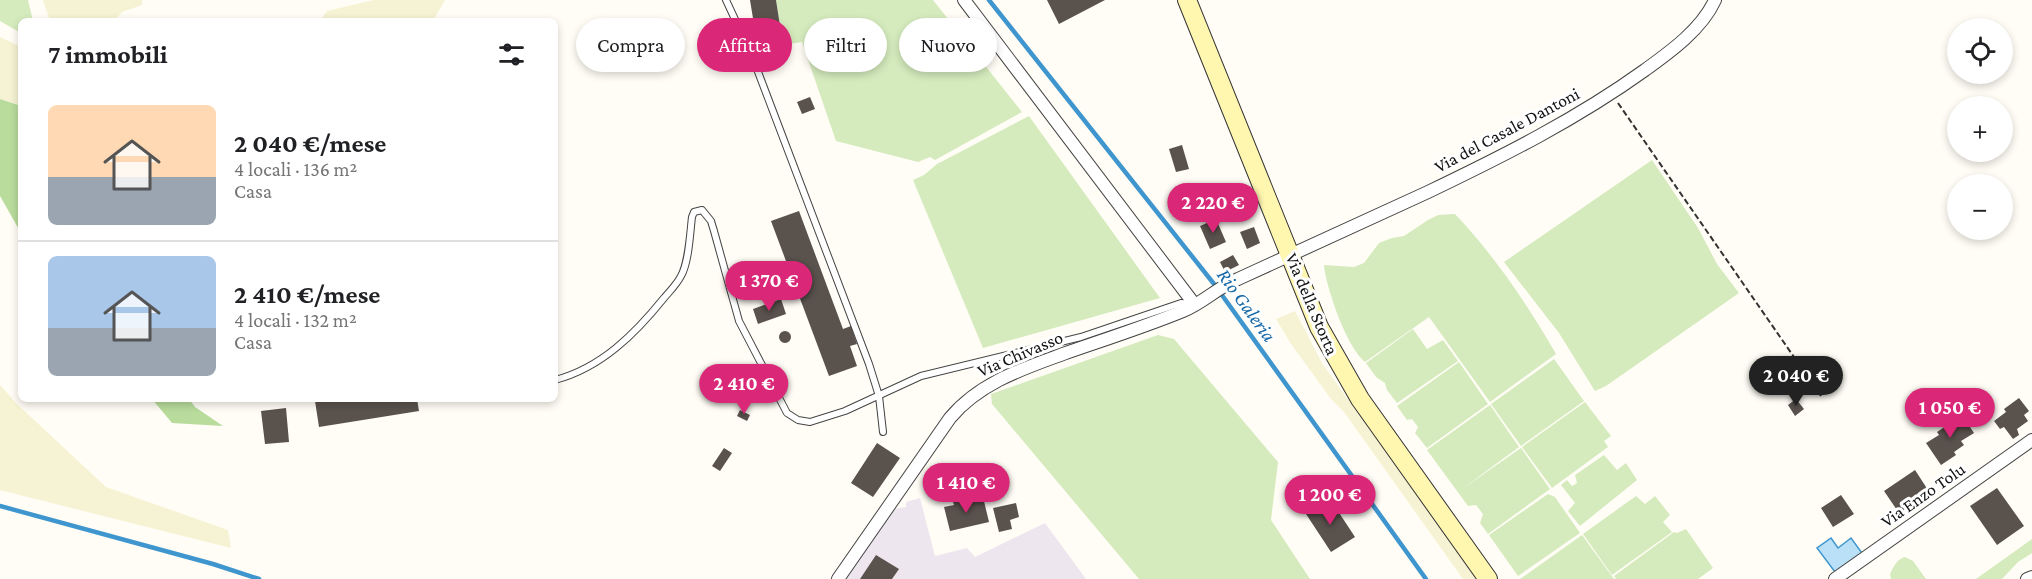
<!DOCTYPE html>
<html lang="it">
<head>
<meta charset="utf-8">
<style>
	body { margin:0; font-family:"Crimson Pro",serif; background:#f2f2f2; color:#202124; height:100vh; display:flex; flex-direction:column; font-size:22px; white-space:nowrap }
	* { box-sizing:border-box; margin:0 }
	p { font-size:20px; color:#757577 }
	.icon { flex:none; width:33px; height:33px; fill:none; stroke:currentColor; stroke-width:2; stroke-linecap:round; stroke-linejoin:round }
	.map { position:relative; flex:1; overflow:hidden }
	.panel { position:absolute; left:18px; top:18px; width:540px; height:384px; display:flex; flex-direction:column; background:#fff; border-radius:9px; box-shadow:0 3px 9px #0003 }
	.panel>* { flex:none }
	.hud { position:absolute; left:576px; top:18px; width:570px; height:54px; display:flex; gap:12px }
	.tools { position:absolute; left:1947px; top:18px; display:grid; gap:12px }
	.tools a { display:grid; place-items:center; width:66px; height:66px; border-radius:50%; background:#fff; box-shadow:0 3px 9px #0003; font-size:30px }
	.price { position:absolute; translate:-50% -51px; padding:0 14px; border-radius:21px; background:#db2777; color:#fff; font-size:20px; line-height:39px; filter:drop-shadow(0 2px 3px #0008) }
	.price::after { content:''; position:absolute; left:50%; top:36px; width:18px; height:14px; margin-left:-9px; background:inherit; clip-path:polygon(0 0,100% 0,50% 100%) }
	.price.on { background:#222; color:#fff }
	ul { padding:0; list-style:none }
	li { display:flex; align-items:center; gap:18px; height:150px; padding:0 30px }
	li+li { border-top:2px solid #e0e0e0 }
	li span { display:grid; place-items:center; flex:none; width:168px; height:120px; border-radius:9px; color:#555 }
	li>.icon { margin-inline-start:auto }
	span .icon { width:72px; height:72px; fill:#fffc; stroke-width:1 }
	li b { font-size:26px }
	h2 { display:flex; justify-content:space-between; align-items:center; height:72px; padding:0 30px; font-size:26px }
	.tag { padding:0 21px; border-radius:27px; background:#fff; box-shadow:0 3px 9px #0003; font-size:21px; line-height:54px }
	.tag.on { background:#db2777; color:#fff }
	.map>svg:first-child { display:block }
</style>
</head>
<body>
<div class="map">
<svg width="2032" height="579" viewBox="0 0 2032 579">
	<rect width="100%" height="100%" fill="#fffdf5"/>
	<path fill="#eee6ef" d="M920,498l15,58 32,-8 8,9 70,-34 41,56h-242l49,-73 1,3 12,-2v-5z"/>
	<path fill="#f6f3d4" d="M43,0h99v5l-20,7 -8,9h-64z
		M374,0h71l-12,21h-113l7,-10z
		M0,37l21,10v59l-21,-7z
		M1295,311l27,52 155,216h-14l-119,-167 -13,-13 -40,-55 -15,-25z
		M0,385l17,19 89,83 122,43 3,18 -231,-58z"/>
	<path fill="#d5ebbd" d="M0,0h28l5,21h-12v12l-21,-12z
		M776,0h157l89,112 -87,48 -5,-3 -12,5 -82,-21 -34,-99 -19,3z
		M1029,116l131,182 -177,50 -70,-168 11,-5 13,-11z
		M1652,160l46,68 19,36 22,29 -133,93 -11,5 -36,-58 -55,-71z
		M1455,214c39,41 73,91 101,140l-66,48 -61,-85 -64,45c-18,-14 -39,-74 -41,-97l30,2 10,-4 15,-20 13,-5 12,-2 24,-16 10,-5z
		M1413,329l14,20 16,-9 15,21 -61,42 -10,-13 -2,-7 -9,-6 -10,-14z
		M1158,335l16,4 104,123 -7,58 39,59h-171l-147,-175 -1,-10z
		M1554,359l30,42 -63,45 -30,-42z
		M1459,362l29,42 -61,44 -12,-15 3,-6 -6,-8 -5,1 -10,-14z
		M1585,402l26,34 -7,5 4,6 -56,41 -30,-41z
		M1490,405l29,42 -57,42 59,-41 29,41 -62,45 -8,-11 3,-9 -7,-9 -8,1 -41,-56z
		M1604,455l13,15 9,-7 11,17 -57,46 -12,-15 7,-8 -14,-18 6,-5 5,6 5,-3 -2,-8z
		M1548,494l7,3 25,36 -62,43 -29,-41z
		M1636,496l9,8 10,-8 15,19 -7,7 9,10 -60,43 -29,-41z
		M1686,529l27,39 -15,11h-82l-2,-3 60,-44 3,1z
		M1582,535l32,44h-94z
		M2032,539v14l-14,9 -16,17h-26z
		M1905,557l8,4 13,18h-35l-1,-5c4,-8 7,-15 15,-17z"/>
	<path fill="#b9dc9c" d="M0,99l21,7v127l-21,-37z
		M152,399h37l6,8 28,19 -51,-3z"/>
	<path fill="#b9e0f7" stroke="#3f96cf" stroke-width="1.5" d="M1831,538l7,10 13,-10 11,15 -27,19 -18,-24z"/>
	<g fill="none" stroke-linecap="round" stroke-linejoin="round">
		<path stroke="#3f96cf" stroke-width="4.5" d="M989,0l225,284 212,295
			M0,506l213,58 46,15"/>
	</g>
	<path fill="#5a524d" d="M750,0h26l7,45 -25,4z
		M1047,0h58l-46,24z
		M810,97l5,12 -13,5 -5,-12z
		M1182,145l7,24 -13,3 -7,-23z
		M1239,187l10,25 -24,9 -9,-26z
		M799,211l44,118 8,-3 6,18 -7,2 7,20 -28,10 -58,-155z
		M1216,219l10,23 -16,7 -10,-23z
		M1254,227l6,16 -13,6 -7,-17z
		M1233,255l6,10 -14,7 -5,-10z
		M761 288a6 6 0 1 1 12 0a6 6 0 1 1-12 0Z
		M781,299l5,15 -28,10 -5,-15z
		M779 337a6 6 0 1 1 12 0a6 6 0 1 1-12 0Z
		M2019,398l10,13 -5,4 4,6 -11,8 2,6 -6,4 -9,-12 -4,2 -6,-8 12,-9 -2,-3z
		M329,399h88l2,12 -100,16 -4,-26z
		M1796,399l8,10 -9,7 -7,-11z
		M286,408l3,34 -24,2 -4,-33z
		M740,410l10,5 -3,6 -10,-5z
		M1960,412l14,21 -13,8 3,4 -10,7 2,3 -15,10 -15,-22 13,-8 -2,-3 9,-6 -2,-3z
		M877,443l23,15 -27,39 -22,-14z
		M724,448l8,5 -12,18 -8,-5z
		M1915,470l15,23 -31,20 -15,-22z
		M1997,488l27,38 -27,19 -27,-39z
		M1841,495l13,19 -21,13 -12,-19z
		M974,497l1,3 8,-3 6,25 -39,9 -6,-24 10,-2 -1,-3z
		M1330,499l25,38 -24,15 -25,-38z
		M1016,503l3,14 -9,3 2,9 -13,3 -6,-24z
		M876,555l23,14 -7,10h-32z"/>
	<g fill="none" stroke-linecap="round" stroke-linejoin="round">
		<defs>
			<path id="lane" d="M726,0l26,56 117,308 10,32 4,36
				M555,380c46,-12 80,-46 109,-82 6,-7 13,-14 17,-22 8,-14 9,-43 11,-59l2,-5 8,-2 9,11 3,10 25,90 48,92 11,7 12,2 35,-11 76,-35 160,-39 100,-34 10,1"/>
			<path id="street" d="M964,0l231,305
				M838,579l112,-161c29,-35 72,-49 113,-64 40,-14 81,-27 120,-43 20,-8 35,-24 55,-32 63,-29 126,-58 190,-87 75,-36 149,-73 217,-122 25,-18 57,-41 70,-70
				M1835,579l197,-139
				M2027,579l5,-2"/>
			<path id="secondary" d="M1187,0l132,327 41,72 128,180"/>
		</defs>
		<use href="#lane" stroke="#444" stroke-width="8"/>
		<use href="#street" stroke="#444" stroke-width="14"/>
		<use href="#secondary" stroke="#333" stroke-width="20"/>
		<path stroke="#333" stroke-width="2" stroke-dasharray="6 3" stroke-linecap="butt" d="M1618,103l203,293"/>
		<use href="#lane" stroke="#fff" stroke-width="6"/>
		<use href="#street" stroke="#fff" stroke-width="12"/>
		<use href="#secondary" stroke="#fff6b0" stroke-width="18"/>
	</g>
	<g text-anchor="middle" stroke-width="6" stroke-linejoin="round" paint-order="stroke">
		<g font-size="18" fill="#111" stroke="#fff">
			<text transform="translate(1507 130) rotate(-28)" y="6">Via del Casale Dantoni</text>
			<text transform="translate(1312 304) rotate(67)" y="6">Via della Storta</text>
			<text transform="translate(1020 354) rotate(-23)" y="6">Via Chivasso</text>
			<text transform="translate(1923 495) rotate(-35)" y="6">Via Enzo Tolu</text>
		</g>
		<g font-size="20" font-style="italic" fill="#1768a6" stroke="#fff">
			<text transform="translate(1247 305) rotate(54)" y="7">Rio Galeria</text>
		</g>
	</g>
</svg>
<div class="tools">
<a><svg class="icon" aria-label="locate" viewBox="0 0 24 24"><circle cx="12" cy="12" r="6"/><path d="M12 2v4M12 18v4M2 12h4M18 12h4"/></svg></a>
<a>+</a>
<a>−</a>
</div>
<b class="price" style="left:1213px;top:234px">2 220 €</b>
<b class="price" style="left:769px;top:312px">1 370 €</b>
<b class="price on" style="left:1796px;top:407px">2 040 €</b>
<b class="price" style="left:744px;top:415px">2 410 €</b>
<b class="price" style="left:1950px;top:439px">1 050 €</b>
<b class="price" style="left:966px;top:514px">1 410 €</b>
<b class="price" style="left:1330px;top:526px">1 200 €</b>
<div class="hud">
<a class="tag">Compra</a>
<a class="tag on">Affitta</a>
<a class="tag">Filtri</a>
<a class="tag">Nuovo</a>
</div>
<section class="panel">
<h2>7 immobili<svg class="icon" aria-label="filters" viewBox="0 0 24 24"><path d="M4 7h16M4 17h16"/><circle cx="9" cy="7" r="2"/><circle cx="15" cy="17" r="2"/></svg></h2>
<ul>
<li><span style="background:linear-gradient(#ffd9b3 60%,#9aa5b1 0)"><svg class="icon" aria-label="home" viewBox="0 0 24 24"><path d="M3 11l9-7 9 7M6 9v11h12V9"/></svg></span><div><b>2 040 €/mese</b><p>4 locali · 136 m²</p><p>Casa</p></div></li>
<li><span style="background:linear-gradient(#a9c7e8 60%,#9aa5b1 0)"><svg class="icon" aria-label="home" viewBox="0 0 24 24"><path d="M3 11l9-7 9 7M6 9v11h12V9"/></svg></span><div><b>2 410 €/mese</b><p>4 locali · 132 m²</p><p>Casa</p></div></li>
</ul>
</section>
</div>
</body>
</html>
